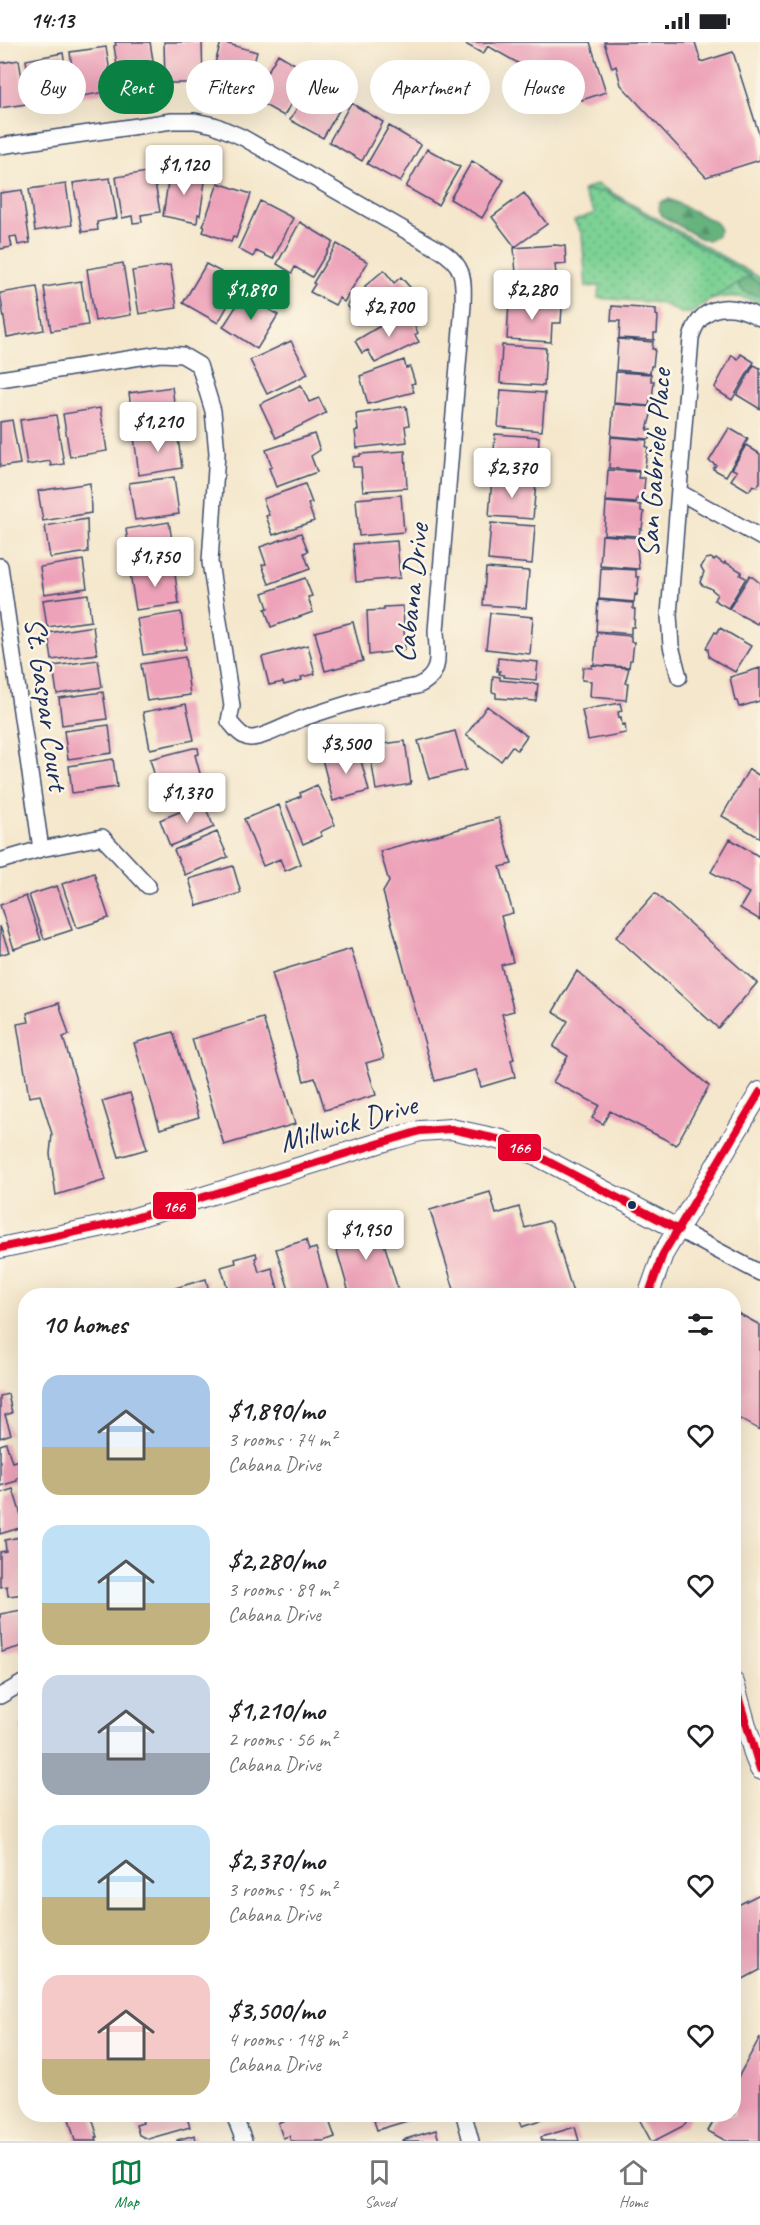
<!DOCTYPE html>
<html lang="en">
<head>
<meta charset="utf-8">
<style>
	body { margin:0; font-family:Caveat,sans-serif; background:#f2f2f2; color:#202124; height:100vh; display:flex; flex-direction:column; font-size:22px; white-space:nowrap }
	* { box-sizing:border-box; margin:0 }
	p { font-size:20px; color:#757577 }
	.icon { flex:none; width:33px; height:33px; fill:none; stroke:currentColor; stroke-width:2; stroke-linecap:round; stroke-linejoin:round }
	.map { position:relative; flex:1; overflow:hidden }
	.drawer { position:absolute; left:18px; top:1246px; width:723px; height:834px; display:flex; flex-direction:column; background:#fff; border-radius:24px; box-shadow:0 6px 24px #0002 }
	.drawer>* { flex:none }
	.banner { position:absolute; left:18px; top:18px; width:724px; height:54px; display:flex; gap:12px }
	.price { position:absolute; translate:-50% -51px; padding:0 14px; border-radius:6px; background:#fff; color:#222; font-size:20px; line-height:39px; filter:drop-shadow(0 2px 3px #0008) }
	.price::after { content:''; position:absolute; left:50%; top:36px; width:18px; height:14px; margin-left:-9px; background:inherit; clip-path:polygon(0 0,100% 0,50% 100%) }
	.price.on { background:#0b8043; color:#fff }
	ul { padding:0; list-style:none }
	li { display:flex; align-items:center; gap:18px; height:150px; padding:0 24px }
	li span { display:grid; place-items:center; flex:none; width:168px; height:120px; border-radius:18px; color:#555 }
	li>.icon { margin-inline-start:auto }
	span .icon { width:72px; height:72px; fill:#fffc; stroke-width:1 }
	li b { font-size:26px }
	h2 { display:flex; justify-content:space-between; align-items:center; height:72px; padding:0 24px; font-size:26px }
	.chip { padding:0 21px; border-radius:27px; background:#fff; box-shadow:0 6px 24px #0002; font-size:21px; line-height:54px }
	.chip.on { background:#0b8043; color:#fff }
	.status { display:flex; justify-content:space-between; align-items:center; height:42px; padding:0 30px; background:#fff; direction:ltr }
	.status svg { height:16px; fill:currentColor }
	.tabs { display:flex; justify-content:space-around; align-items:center; height:84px; border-top:2px solid #e0e0e0; background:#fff; font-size:16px; color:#757577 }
	.tabs a { display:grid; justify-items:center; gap:3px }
	.tabs .on { color:#0b8043 }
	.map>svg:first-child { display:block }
</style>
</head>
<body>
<div class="status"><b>14:13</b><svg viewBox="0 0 49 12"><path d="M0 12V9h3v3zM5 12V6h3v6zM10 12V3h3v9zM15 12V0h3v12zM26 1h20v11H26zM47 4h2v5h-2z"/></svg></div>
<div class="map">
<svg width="760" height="2099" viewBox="0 0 760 2099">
	<defs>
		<pattern id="grass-tufts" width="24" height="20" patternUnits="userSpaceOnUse" patternTransform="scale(1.5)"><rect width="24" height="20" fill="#7dd194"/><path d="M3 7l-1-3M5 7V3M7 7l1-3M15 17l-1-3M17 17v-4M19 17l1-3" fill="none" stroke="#66aa7c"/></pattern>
		<pattern id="forest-firs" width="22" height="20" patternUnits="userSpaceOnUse" patternTransform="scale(1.5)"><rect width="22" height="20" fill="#66b37e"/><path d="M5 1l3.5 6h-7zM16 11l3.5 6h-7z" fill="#53926a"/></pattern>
		<pattern id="park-dots" width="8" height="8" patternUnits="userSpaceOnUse" patternTransform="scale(1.5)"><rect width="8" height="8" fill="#7dd194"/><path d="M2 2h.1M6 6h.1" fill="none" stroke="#66aa7c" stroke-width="1.8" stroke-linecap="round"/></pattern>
	</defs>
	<rect width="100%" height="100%" fill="#fcf5e5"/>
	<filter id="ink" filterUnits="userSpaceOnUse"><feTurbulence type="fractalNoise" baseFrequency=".0167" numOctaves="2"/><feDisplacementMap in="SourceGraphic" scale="12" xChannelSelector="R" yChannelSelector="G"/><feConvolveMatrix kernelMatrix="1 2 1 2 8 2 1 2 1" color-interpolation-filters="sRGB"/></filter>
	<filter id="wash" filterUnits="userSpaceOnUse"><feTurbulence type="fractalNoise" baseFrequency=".008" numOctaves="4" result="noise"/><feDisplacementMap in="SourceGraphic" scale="24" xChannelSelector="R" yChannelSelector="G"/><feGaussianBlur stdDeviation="1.35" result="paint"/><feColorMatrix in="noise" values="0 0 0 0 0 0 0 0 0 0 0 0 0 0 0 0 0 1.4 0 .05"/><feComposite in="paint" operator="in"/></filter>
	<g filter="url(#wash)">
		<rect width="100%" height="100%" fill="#f4e7cc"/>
		<path fill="url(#grass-tufts)" stroke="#4c8079" stroke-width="1.5" d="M597,142l163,94v26c-18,-9 -33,-10 -52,-3l41,-25 -143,-84 -24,-1z"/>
		<path fill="url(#forest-firs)" stroke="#40716e" stroke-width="1.5" d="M669,157l42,21 6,4 3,6 -3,7 -9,3 -8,-2 -38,-22 -3,-7v-5l3,-3z
			M737,228l23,13v13c-18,-1 -24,-9 -23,-26z"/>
		<path fill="url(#park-dots)" stroke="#4c8079" stroke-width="1.5" d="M582,149l24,1 144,84 -47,28 -11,9h-11l-20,-10 -63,-5 1,-12 -13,1 -4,-53 -8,-13 21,-8z"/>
		<g id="blocks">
			<path fill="#eda2b9" d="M115,0h35l7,43 -36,6 -7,-45 2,-1z
				M164,0h38l1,41h-38z
				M221,0l36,10 -12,42 -36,-10z
				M462,0h128l16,50 -24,8 -94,-54 -5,8z
				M604,0h91l6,20 32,-10 27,85v23l-54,17 -85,-92 -5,-19 -4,2z
				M106,5l7,44 -37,6 -6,-45z
				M63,11l7,44 -37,6 -7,-43z
				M278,12l30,18 -24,44 -32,-18z
				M19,18l7,44 -26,4v-45z
				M312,40l33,18 -22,38 -33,-18z
				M351,61l32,19 -21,39 -33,-19z
				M389,84l32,19 -21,37 -33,-18z
				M427,107l33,18 -22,38 -32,-18z
				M472,119l32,19 -22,38 -32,-19z
				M170,127l36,6 -6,40 -2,-1 -1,9 -34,-7z
				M153,129l7,41 -19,3 1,7 -9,1 -1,-7 -10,2 -6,-41z
				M110,136l7,40 -20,4 1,8 -16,2 -9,-49z
				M218,141l33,11 -15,44 -3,-1 -2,5 -28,-10 2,-5 -2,-1z
				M66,142l6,41 -37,6 -6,-42z
				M22,148l8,53 -12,2 -2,-9 -6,1 2,10 -12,2v-56z
				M524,151l23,31 -32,23 -23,-30z
				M260,159l33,17 -20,41 -17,-8 -3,6 -15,-8z
				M300,180l33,20 -21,35 -17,-10 -3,6 -15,-9z
				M337,202l31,18 -24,40 -5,-4 -4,7 -25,-13 5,-8 -2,-1z
				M554,203l11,1 1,18 -11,1 2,19 -40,3 -3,-39z
				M123,221l8,52 -36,6 -8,-52z
				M206,222l15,8 -3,7 19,10 -19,34 -35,-20z
				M170,223l7,43 -38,6 -7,-43z
				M384,228l10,13 7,-6 13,15 -35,28 -10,-12 -6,6 -3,-3 -5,5 -8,-11 19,-18 -1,-1z
				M81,239l7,44 -37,6 -7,-44z
				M37,245l7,43 -37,7 -7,-44z
				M244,252l34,21 -21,34 -34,-22z
				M509,259l44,3v3h9l-1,16h-9l-1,19 -44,-3z
				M612,264l44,3v6l2,1 -1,17h-3v7l-35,-2 1,-17h-9z
				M403,270l4,7 3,-2 8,16 -3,2 4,7 -44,21 -7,-13 -6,3 -7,-12z
				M618,297l35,3 -1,7h3l-2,17h-2l-1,7 -34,-3z
				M291,299l17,33 -41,20 -17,-34z
				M502,303l44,3 -2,38 -44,-3z
				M741,312l13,8 -22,38 -16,-10 -1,-3 17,-32 6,4z
				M404,318l2,8 4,-1 5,16 -4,1 3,8 -46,12 -8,-28z
				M754,323l6,3v41l-23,-14z
				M616,330l35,2v7h3l-2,18h-2l-1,7 -35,-3z
				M301,343l8,17 10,-4 7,15 -50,25 -16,-34z
				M172,345l5,37 -43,6 -5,-37z
				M501,348l44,3 -3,38 -44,-4z
				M614,362l39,3 -6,23h4l-1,9 -39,-3z
				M406,364l3,19 -4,1 2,16 -50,6 -2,-17 3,-1 -2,-16z
				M100,366l7,43 -37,6 -7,-43z
				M56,373l8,49 -13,2 -1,-5 -23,4 -7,-45z
				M12,378l8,44 -20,3v-45z
				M729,386l19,11 -22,37 -13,-7 3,-4 -7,-4z
				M177,389l5,37 -43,7 -5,-38z
				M314,392l6,16 -9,6 6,16 -41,15 -7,-19 3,-1 -6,-17z
				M495,392l44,3 -2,38 -44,-3z
				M611,395l36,3 -1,7h2l-4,24 -35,-3z
				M746,403l14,9v28l-3,5 -4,-2 -4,6 -18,-11 6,-9 -5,-2z
				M405,409l2,37 -44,3 -2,-24h-8v-10l7,-1v-2z
				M608,428l31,2 -1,6h7l-2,21 -6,-1 -1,5 -30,-2z
				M174,435l5,37 -44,6 -6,-37z
				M492,436l44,4 -3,37 -44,-3z
				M90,441l1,30 -48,8 -5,-30z
				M305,442l7,19 -4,1 6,17 -41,14 -7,-19 3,-1 -6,-16z
				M401,453l3,37 -45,4 -3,-37z
				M606,460l35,3v6l3,1 -2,17h-2l-1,7 -35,-2z
				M87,477l1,33 -38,6 -5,-32z
				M169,480l6,37 -44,6 -5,-36z
				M491,481l44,3 -3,38 -44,-4z
				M301,491l7,18 -4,2 6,16 -41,15 -7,-19 4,-1 -6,-17z
				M602,493l39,3v9h-4l2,22 -39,-3z
				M397,499l3,37 -44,4 -3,-38z
				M711,516l3,2 2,-2 8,6 1,-2 17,10 -2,3 6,3 -18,30 -14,-8 3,-6 -7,-6 -8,-3 -2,-3 4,-10 -3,-5 5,-8z
				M83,518l4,28 -43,6 -4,-27z
				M174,525l5,37 -43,6 -6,-37z
				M486,526l43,3 -3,37 -43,-3z
				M601,526l35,2v7h3l-2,18 -2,-1 -1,8 -35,-3z
				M750,533l10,8v35l-3,6 -28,-15z
				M305,536l7,18 -4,1 5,15 -42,15 -6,-18 3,-1 -5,-15z
				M88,552l3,27 -44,6 -4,-27z
				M598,558l35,3v6h2l-1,18h-3v7l-35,-3z
				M403,564l2,44 -36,5 -2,-44 17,-1v-3z
				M181,570l5,37 -43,6 -6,-36z
				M490,571l43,4 -3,37 -44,-5z
				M353,580l10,39 -38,10 -10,-39z
				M93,584l4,28 -45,6 -4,-27z
				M720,586l31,18 -16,26 -26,-15 -1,-8 -2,-1 9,-16 2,1z
				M597,591l34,3v6h3l-2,18h-2l-1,7 -35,-2z
				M308,603l7,29 -14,3 1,3 -18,5 -1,-3 -14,3 -7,-28z
				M185,615l5,38 -43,6 -6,-37z
				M498,616l40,4 -2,18 -32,-3v-2l-5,-1 1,-3h-3z
				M98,618l4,27 -45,7 -4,-28z
				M592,623l37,3 -4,15h3l-2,17 -36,-3 1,-16 -9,-1 1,-13 9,1z
				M760,626v33l-21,6 -2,-6h-2l-5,-24z
				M493,634l7,1v3l38,4 -2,17 -40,-3v-5l-4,-1z
				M103,650l4,27 -45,6 -3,-27z
				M620,661l2,8 -4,1 1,6 2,-1 1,8 3,-1 1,9 -38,7 -6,-30z
				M186,662l8,36 -44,9 -7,-37z
				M487,664l40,30 -10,14 -5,-4 -11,15 -35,-26z
				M109,683l3,28 -44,6 -4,-28z
				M455,689l11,39 -37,9 -11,-38z
				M405,699l6,43 -35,6 -7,-44z
				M193,706h5l1,6 -4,1 6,22 3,-1 2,6 -46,13 -10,-36z
				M358,707l11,42 -36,10 -11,-42z
				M113,717l4,28 -45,6 -3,-27z
				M749,727l11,7v62l-38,-22z
				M317,743l18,40 -15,7 2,4 -19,8 -17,-41 15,-7 -1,-3z
				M203,760l11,25 -44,19 -10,-26z
				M279,763l22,59 -16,7 -5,-12 -17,7 -19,-47z
				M499,776l13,46 -12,3 13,46 -12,3 12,46 -12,3 13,46 -12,3 12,45 -3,1 4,17 -34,10 -5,-17 -41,11 -52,-189 6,-10 -9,-31z
				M217,790l11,25 -43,18 -11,-25z
				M730,797l30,18v63l-20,-12 9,-15 -38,-21z
				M233,824l8,27 -44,13 -8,-27z
				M94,831l15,45 -32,10 -15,-44z
				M57,844l15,44 -28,9 -15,-44z
				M655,851l102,90 -39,45 -102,-91z
				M26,854l15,44 -27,9 -14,-44z
				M0,884l9,26 -9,3z
				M351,907l33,109 -18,5 10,32 -51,15 -10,-32 -11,3 -32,-108z
				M577,929l132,115 -33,59 -66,-34 -7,13 -11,-6 7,-13 -46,-23 15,-26 -15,-9 15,-26 -15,-9z
				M59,961l10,32 -6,2 43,143 -50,15 -6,-41 2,-20 -12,-39 -11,2 -12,-73 12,-2 -2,-9z
				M263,976l32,106 -71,21 -32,-106z
				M173,990l26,85 -39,12 -26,-86z
				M130,1051l17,56 -28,8 -17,-56z
				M490,1150l6,22 23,-7 6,21 23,-7 4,3 22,72h-118l-26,-86z
				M376,1175l24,79h-50l-15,-52 13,-4 -4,-14z
				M306,1198l3,10 7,-2 14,48h-39l-15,-47z
				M256,1211l1,4 -2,1 4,14 13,-4 8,28h-50l-9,-29 15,-4 -1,-4z
				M206,1237l4,17h-59v-1z
				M734,1269l26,14v105l-26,-14z
				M8,1352l4,19 -7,2 6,19 -11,4v-42z
				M6,1401l6,19 7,-2 5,16 -7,2v3l-17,5v-41z
				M13,1447l8,26 5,-1v12l-26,8v-41z
				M20,1495l6,35v22l-18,2 -1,-10 -7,1v-35l6,-1 -1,-11z
				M21,1557h5v46l-24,7 -2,-38 22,-4z
				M26,1682v20h-1l-5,-18z
				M760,1852v76l-26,14v-77z
				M760,1995v104h-34l-18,-10 9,-16h17v-30z
				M68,2073h23l7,22h-2l1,4h-22z
				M141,2073h45l4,12 -42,12 -9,-4 -3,-10 7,-2z
				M294,2073h33l8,22 -11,4h-33l-2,-5 -6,2 -5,-15z
				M378,2073h27l2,6 -30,9 -3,-9 5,-2z
				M517,2073h37v1l-33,10z
				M637,2073h53l-5,10 -31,16h-3z
				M575,2085l4,14h-37l-1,-4z
				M436,2088l3,11h-37v-1z
				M195,2093l1,6h-19v-1z"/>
		</g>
	</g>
	<g filter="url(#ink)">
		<use href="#blocks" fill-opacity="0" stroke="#3c4b6e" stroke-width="1.5"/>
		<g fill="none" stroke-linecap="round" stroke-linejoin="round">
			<defs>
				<path id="minor" d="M0,104l172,-25h23l19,4 28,12 196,112c26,15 26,28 25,56l-27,326c1,24 7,44 -19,55 -39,8 -79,20 -116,33 -12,5 -40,20 -51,19 -9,-1 -15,-10 -21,-17l3,-15 -22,-144 7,-109 -4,-42 -14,-46 -17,-10 -22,-1 -160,25
					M679,450l81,45
					M0,524l41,283
					M679,635l-8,-31 -2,-31 22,-277c10,-36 41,-36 69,-20
					M0,819l41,-12 61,-12 46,49
					M679,1188l81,43
					M0,1654l26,-15
					M234,2073l10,26
					M464,2073l7,26"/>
				<path id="tertiary" d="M0,1206l118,-25 277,-85 25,-7 31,-2 51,11 34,15 143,75
					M648,1254l15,-42 97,-162
					M734,1641l21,74 5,12"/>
			</defs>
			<use href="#minor" stroke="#3c4b6e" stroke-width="18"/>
			<use href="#tertiary" stroke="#3c4b6e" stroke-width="22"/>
			<use href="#minor" stroke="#fff" stroke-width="15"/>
			<use href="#tertiary" stroke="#fff" stroke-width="20"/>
			<defs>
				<path id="bus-1" d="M0,1206l118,-25 302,-92 31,-2 51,11 34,15 143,75
					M648,1254l15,-42 97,-162
					M734,1641l26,86"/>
			</defs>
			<use href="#bus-1" stroke="#fcf5e5" stroke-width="12"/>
			<use href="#bus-1" stroke="#e4002b" stroke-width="8"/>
		</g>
	</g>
	<circle fill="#1b2f5e" stroke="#fcf5e5" stroke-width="2" cx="632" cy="1163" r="5"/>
	<g text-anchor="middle" stroke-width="5" stroke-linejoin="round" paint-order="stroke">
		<g font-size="30" fill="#1b2f5e" stroke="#fcf5e5">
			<text transform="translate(654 421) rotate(-86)" y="10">San Gabriele Place</text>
			<text transform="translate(411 551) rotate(-84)" y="10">Cabana Drive</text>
			<text transform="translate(47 662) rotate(82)" y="10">St. Gaspar Court</text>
			<text transform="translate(348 1081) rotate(-16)" y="10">Millwick Drive</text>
		</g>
	</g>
	<g stroke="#fcf5e5" stroke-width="2">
		<rect x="497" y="1091" width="45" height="29" rx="6" fill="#e4002b"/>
		<rect x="152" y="1149" width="45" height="29" rx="6" fill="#e4002b"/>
	</g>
	<g font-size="16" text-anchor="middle" font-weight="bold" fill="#fff">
		<text x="519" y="1111">166</text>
		<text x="174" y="1170">166</text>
	</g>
</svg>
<b class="price" style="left:184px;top:154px">$1,120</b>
<b class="price on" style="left:251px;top:279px">$1,890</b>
<b class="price" style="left:532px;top:279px">$2,280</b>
<b class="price" style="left:389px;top:296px">$2,700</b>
<b class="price" style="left:158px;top:411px">$1,210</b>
<b class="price" style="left:512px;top:457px">$2,370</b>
<b class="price" style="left:155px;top:546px">$1,750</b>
<b class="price" style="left:346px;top:733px">$3,500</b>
<b class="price" style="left:187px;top:782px">$1,370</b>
<b class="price" style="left:366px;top:1219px">$1,950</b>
<div class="banner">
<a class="chip">Buy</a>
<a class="chip on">Rent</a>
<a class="chip">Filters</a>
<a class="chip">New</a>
<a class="chip">Apartment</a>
<a class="chip">House</a>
</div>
<section class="drawer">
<h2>10 homes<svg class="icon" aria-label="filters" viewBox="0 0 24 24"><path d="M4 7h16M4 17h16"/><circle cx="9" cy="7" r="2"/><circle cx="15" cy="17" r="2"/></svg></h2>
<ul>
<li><span style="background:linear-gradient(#a9c7e8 60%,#c2b280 0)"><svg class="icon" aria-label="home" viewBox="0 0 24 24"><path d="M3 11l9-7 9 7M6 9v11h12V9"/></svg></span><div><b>$1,890/mo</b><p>3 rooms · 74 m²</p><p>Cabana Drive</p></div><svg class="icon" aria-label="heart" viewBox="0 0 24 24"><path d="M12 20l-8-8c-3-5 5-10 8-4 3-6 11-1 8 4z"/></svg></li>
<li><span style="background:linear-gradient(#bfe0f5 65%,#c2b280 0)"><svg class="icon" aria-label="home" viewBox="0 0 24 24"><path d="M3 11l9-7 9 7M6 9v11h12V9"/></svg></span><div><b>$2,280/mo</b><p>3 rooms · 89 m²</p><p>Cabana Drive</p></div><svg class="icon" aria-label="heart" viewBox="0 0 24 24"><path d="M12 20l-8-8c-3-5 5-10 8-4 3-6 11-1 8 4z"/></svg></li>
<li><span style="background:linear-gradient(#c9d6e8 65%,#9aa5b1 0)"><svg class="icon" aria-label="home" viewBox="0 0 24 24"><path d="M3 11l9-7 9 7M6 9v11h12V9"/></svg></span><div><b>$1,210/mo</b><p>2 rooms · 56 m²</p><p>Cabana Drive</p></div><svg class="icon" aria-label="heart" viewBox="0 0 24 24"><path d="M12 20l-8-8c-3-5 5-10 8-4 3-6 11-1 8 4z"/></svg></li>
<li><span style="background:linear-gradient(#bfe0f5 60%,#c2b280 0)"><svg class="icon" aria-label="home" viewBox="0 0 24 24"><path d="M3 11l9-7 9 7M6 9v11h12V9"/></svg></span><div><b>$2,370/mo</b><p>3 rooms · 95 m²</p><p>Cabana Drive</p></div><svg class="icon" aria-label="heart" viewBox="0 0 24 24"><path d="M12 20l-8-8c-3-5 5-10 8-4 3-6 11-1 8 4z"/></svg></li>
<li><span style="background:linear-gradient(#f6c9c9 70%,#c2b280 0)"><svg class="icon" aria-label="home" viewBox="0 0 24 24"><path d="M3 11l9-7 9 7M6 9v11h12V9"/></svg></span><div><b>$3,500/mo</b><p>4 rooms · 148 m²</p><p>Cabana Drive</p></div><svg class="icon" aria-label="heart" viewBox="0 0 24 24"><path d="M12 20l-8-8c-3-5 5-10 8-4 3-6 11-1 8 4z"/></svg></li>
</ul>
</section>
</div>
<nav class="tabs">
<a class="on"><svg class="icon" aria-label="map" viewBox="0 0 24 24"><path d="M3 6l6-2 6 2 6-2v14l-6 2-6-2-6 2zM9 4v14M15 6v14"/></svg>Map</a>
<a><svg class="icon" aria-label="saved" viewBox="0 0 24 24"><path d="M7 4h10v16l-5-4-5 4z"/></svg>Saved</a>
<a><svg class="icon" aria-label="home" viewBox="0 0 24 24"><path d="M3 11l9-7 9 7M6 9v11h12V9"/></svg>Home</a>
</nav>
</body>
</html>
